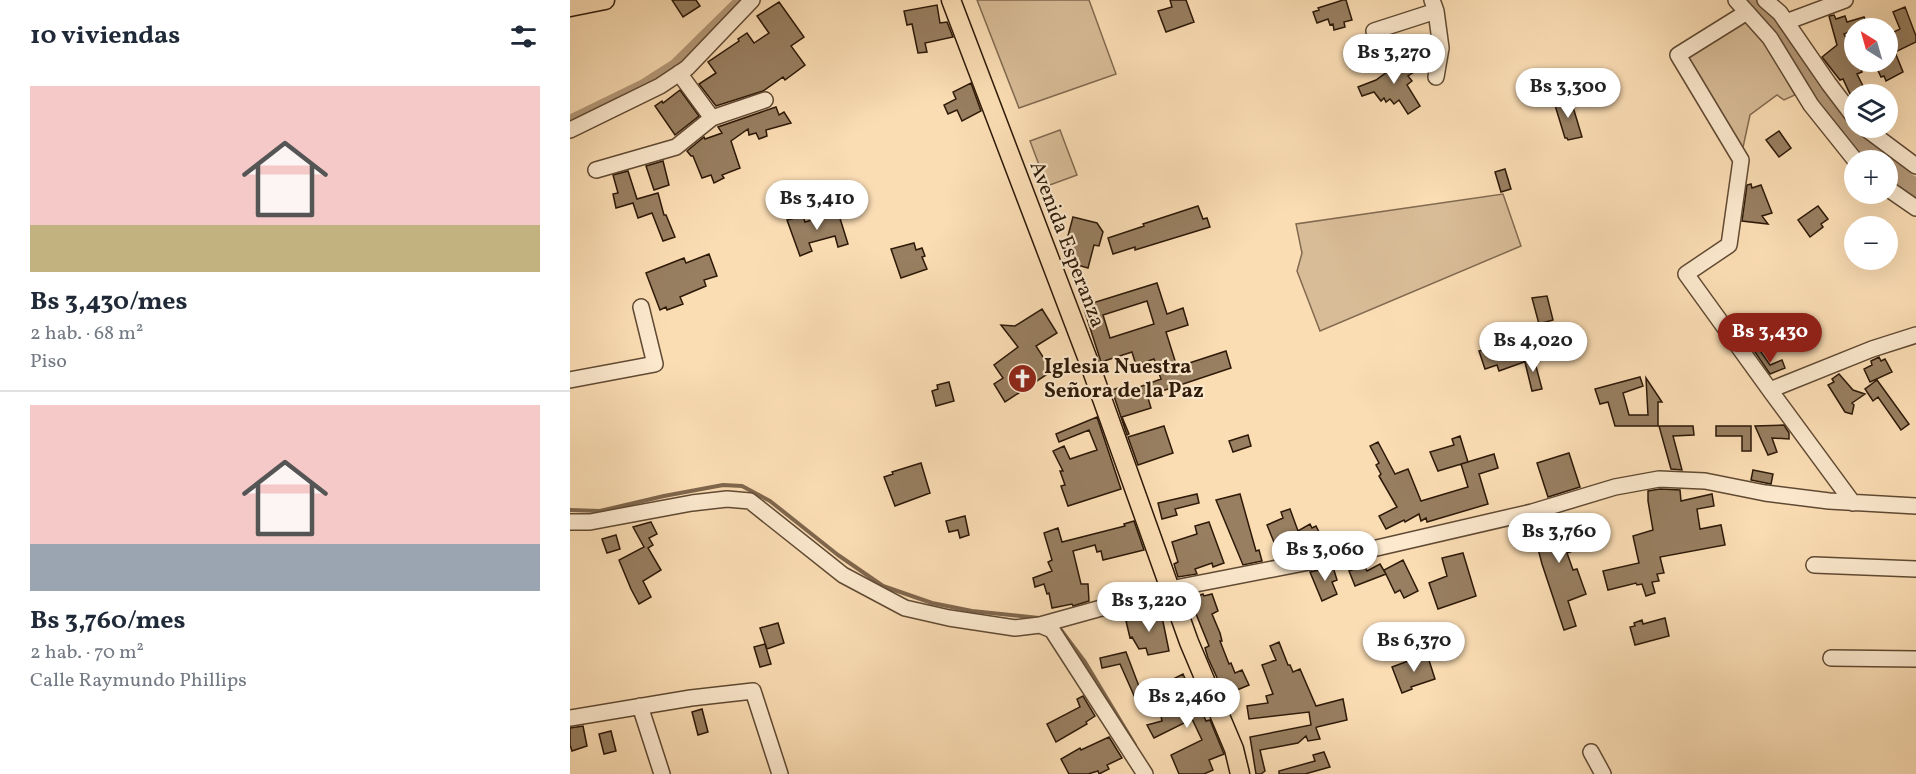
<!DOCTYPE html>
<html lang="es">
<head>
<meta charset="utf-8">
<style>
	body { margin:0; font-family:Vollkorn,serif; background:#f6f6f7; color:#1f2937; height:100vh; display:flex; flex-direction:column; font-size:22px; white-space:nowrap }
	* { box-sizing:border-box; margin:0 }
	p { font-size:20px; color:#747a83 }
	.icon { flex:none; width:33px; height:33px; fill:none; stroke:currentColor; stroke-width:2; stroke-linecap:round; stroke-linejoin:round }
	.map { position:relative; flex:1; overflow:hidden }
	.panel { display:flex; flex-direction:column; background:#fff; width:570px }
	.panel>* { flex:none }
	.needle { width:39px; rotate:323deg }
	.fabs { position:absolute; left:1274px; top:18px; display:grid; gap:12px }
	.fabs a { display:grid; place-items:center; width:54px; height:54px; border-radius:50%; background:#fff; box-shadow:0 6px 24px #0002; font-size:30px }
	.price { position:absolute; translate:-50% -51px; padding:0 14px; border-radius:21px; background:#fff; color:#222; font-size:20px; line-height:39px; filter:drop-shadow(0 2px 3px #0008) }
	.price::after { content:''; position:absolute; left:50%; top:36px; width:18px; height:14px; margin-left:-9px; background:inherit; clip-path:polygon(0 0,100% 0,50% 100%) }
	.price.active { background:#8f2418; color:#fff }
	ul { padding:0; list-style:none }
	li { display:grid; align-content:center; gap:12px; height:318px; padding:0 30px }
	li+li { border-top:2px solid #e0e1e3 }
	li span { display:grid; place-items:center; height:186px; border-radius:0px; color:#555 }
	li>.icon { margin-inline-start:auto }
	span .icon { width:108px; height:108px; fill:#fffc; stroke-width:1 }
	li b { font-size:26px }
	h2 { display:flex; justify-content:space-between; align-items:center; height:72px; padding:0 30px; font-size:26px }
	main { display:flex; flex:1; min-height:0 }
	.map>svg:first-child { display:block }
</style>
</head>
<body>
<main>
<section class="panel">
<h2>10 viviendas<svg class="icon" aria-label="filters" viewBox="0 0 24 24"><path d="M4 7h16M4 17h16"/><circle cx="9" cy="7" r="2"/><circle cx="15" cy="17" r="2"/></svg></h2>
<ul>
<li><span style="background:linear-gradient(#f6c9c9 75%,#c2b280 0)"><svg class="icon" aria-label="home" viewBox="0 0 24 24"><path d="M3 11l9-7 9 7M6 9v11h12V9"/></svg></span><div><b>Bs 3,430/mes</b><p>2 hab. · 68 m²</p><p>Piso</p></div></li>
<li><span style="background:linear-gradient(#f6c9c9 75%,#9aa5b1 0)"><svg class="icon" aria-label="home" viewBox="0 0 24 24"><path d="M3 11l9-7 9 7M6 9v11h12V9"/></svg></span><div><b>Bs 3,760/mes</b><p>2 hab. · 70 m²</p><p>Calle Raymundo Phillips</p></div></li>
</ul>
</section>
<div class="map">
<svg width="1346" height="774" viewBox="0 0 1346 774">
	<rect width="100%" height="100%" fill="#fbddb4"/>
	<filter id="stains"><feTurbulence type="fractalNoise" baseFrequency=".00333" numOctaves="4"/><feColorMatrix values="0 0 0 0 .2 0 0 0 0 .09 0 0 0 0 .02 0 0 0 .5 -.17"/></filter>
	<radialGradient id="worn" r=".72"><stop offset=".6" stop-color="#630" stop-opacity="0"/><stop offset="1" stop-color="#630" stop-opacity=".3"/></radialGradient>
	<path fill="#d8bc97" stroke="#826a50" stroke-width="1.5" d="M407,0h112l27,74 -97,34z
		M1175,19l19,22 31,54 -11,5 -7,-5 -27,20 -8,37 -57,-95z
		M490,130l17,45 -30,11 -17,-45z
		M933,194l18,52 -201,85 -23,-60 5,-18 -6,-29z"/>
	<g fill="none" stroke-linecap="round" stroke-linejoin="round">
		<path stroke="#7f664c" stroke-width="4" d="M0,510l30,1 64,-15 59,-11 19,1 28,15 68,54 45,31 49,17 40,8 67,7
			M491,630l24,32 50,83"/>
		<path stroke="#b59a7a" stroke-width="12" d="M0,121l72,-35 33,-21 66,-65"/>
		<path stroke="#b59a7a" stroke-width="21" d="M1179,0l24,25 52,75 38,44 18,16
			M1317,166l19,17 10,6"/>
	</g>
	<path fill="#987f61" stroke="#2d1908" stroke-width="1.5" fill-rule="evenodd" d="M102,0h24l4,6 -17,11z
		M600,0h16l8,22 -28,10 -8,-21 14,-4z
		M773,0h3l6,20 -8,2 1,5 -11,3 -1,-6 -3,1 -2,-6 -11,4 -4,-11 6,-2 -1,-2z
		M209,2l25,35 -13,9 14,19 -20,15 -2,-3 -20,14 -47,15 -17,-22 17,-11 -8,-11 31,-21 -1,-2 9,-6 7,10 15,-10 -12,-17z
		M367,5l3,18 7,-1 6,15 -28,6 2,9 -9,1 -6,-29 -5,1 -3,-14z
		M1335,7l11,29v6l-21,10 8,20 -17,9 -2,-5 -3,1 -7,-15h13v-29l1,2 12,-6 -7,-17z
		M1264,15l2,4 9,-3 2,6 17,-5 3,7 -23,10 10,19v9h5l1,2 2,8 -5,2 10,20h-17l-7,-15 -3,1 -18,-23 15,-12 -8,-29z
		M829,51l15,21 -6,4 4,5 -5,4 13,21 -12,8 -9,-14 -5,4 -4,-5 -4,3 -2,-4 -3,3 -7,-9 -12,4 -4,-9 18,-7 19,-14 -5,-8z
		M401,83l10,28 -19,10 -5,-11 -9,4 -4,-9 12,-6 -3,-7z
		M110,90l19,26 -24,19 -20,-29 7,-5 1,2z
		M1000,97l12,40 -14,3 -1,-2h-2l-11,-36z
		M206,107l3,8 5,-3 7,11 -25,7 1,6 -8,3 -3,-6 -7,2 -1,-6 -17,12 9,27 -18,7 2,3 -10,5 -3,-8 -9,3 -9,-22h-2l-4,-5 17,-14 1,2 17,-6 -4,-6z
		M1209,131l12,17 -12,9 -13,-17z
		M93,161l6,24 -15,5 -8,-24z
		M935,169l6,20 -10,3 -6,-20z
		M58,171l9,28 21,-6 6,22h2l9,22 -12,4 -11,-28 -14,5 -5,-15 -17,5 -3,-14 5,-1 -5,-18z
		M1181,184l1,4 9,-3 11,28 -10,3 6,8 -26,-3 5,-36z
		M628,206l5,13 4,-1 3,9 -75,23v-3l-22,7 -5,-16 36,-12 -1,-2z
		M1248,206l10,13 -7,5 2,3 -13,10 -12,-17z
		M268,212l10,32 -10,3 -3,-11 -26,7 3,8 -12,5 -13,-36 16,-4 2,6z
		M503,217l24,6 6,9 -4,14 -5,-1 -6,23 -14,-4 1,-4 -10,-2 3,-10 -3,-1z
		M344,243l2,7 6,-2 3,8 -3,1 5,12 -26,9 -10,-29z
		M139,254l8,22 -13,4 2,6 -26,11 3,7 -16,6 -1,-3 -6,3 -14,-37 38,-15 2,5z
		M587,283l10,31 16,-6 5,17 -22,7 11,35 49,-16 5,17 -69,23v2l-14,5 3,10 -29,9 7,17 -2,1 -15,-45 12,-4 2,6 35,-13 -7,-20 -18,6 -4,-13 -31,10 -18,-56zM577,301l7,23 -44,14 -7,-23z
		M977,296l6,24 -14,4 -7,-26z
		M472,309l15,24 -21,13 16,25 -47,31 -11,-18 9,-6 -9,-13 24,-18 -17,-22 14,1z
		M949,341l5,21 -25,9 -2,-6 -12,4 -6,-18z
		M1189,349l11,16 12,-5 3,8 -15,6 -15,-22z
		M963,355l9,34 -10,2 -8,-33z
		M1309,357l2,4 4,-2 7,13 -22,10 -6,-13 8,-4 -1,-4z
		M1269,374l14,16 12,4 -13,9 2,2 -2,9 -7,-2 -17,-27 6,-3 -2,-3z
		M1070,377l3,9 -20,7 6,22h19l-2,-37 16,24h-4v24h-43l-7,-24 -8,2 -5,-15z
		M1307,380l32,44 -8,6 -23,-33 -5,4 -8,-12z
		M379,382l5,19 -18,5 -4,-15 6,-2 -1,-4z
		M527,417l24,72 -53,17 -7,-20 4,-1 -5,-14h3l-10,-20 11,-5 6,13 27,-9 -8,-20 -30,12 -3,-8z
		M1214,425l5,8v6l-17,-1 5,14 -9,3 -13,-29z
		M594,426l9,27 -35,12 -10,-28z
		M1089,426h34l1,9 -21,1 9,34 -11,-1z
		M1146,426h35v25h-9v-15h-26z
		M678,435l3,11 -18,6 -4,-11z
		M890,436l8,26 -30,9 -8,-19 24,-7 -2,-6z
		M808,442l17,32 13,-5 13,32 47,-14 -7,-23 33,-10 4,14 -19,6 9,30 -61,18 -1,-4 -5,3 -2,-7 -14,8 -1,-2 -18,9 -7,-13 18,-9 -18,-31 2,-2 -5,-9 3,-2 -9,-17z
		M999,453l11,34 -32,10 -11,-34z
		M351,463l9,30 -35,13 -11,-29 9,-3 -1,-2z
		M1183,470l20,4 -2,10 -20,-4z
		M1090,489l20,1 1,11 31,-7 2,12 -17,3 3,20 21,-4 4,20 -65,12 4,16 -7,1 2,7 -7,1 3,11 -9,3 -4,-12 -5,1 -1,-2 -28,7 -5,-19 36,-8 -6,-27 20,-6 -5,-29v-10z
		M627,494l2,9 -24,6 2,6 -15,4 -4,-16z
		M670,494l16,57 3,-1 3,11 -19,4 -27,-65z
		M720,509l8,22 12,-7 2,4 4,-2 6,12 -24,12 -3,-6 -17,8 -11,-27 16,-7 -2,-6z
		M395,516l4,19 -9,3 -2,-8 -9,2 -3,-11z
		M977,518l1,5 17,-5 2,7 11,-3 3,12 -12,3 4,14 -6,2 6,17 4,-1 9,25 -18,7 8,25 -12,4 -22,-66 -11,-42z
		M564,521l10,29 -41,10 -2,-9 -4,1 -2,-7 -22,6 8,33h7l1,17 -16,5 -1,-2 -20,4 -3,-15 -2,1 -3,-10 -9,3 -2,-9 19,-7 -4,-9 4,-2 -8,-27 14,-5 4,14 63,-16 -1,-2z
		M81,522l6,12 -8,4 4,7 -5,3 13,22 -18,11 8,16 -12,7 -8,-15 -12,-29 25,-13 -11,-20z
		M639,522l15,41 -11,4 -1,-4 -17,6 2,5 -19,3 -4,-13 4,-2 -6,-20 25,-8 -2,-8z
		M46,535l4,14 -13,4 -5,-14z
		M893,553l13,43 -38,13 -9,-26 18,-7 -5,-18z
		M833,560l15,31 -14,7 -4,-8 -5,3 -11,-23z
		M810,564l6,10 -31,12 -6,-15 15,-6 3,6z
		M763,567l4,13 -5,2 5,12 -15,7 -12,-29z
		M633,594l1,2 8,-2 6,17 -6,3 8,19 2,8h-2l9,23 2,-1 4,10 7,-3 7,15 -24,10 -17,-37 -3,-10 4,-2 -13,-32 -3,1 -5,-15z
		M591,612l8,39 -21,4 -2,-7 -7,1 -7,-12 -2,1 -4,-17z
		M1095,618l4,18 -34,9 -5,-18 5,-1 -1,-3 8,-3 1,4z
		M208,623l6,20 -17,6 -7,-21z
		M709,642l9,23h2l3,7 7,-3 16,37 27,-7 4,21 -30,7 -1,1 4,11 -12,2 -2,-5 -8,7 -38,7 5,21 -4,3h-5l-6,-37 61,-12 -2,-13 -60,7 -2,-13 21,-3 -2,-7 7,-2 -11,-29 14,-5 -6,-14z
		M195,644l6,20 -11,3 -6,-20z
		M556,652l17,45 -7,3 -16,-36 -18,4 -2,-10z
		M857,654l8,25 -24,8 1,2 -10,4 -10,-26z
		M613,674l4,9 -4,2 8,15 5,-3 5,13 -5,3 6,-1 4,9 4,-1 14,34 -15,6 4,10 -9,4h-25l-8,-19 31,-15 -10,-21 -38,19 -7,-13 15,-4 -4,-19 7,-3 -2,-4 4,-2 -2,-3 2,-2 -2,-5z
		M513,696l12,20 -9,6 1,2 -31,18 -9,-18 33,-17 -3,-8z
		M132,709l6,23 -10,3 -6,-23z
		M13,726l4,20 -15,5 -2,-6v-17z
		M41,731l5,20 -12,3 -5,-20z
		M539,737l13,21 -15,7 2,4 -10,5 -1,-3 -10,3h-19l-8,-15 19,-11 1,2z
		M754,752l6,15 -25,7h-26v-3l36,-10 -2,-6z"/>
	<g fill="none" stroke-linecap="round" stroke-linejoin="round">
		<defs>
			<path id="minor" d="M862,0l4,11 5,37 -5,29
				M1166,0l34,38 41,67 44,55
				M1195,0l15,13 49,71 25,33
				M1177,12l-69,43 63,105 -12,85 -43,29 86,119 81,110
				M1216,22l59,-22
				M804,31l62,-20
				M109,73l33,45
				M1295,128l51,38
				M0,130l90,-44 27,-18 65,-68
				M26,170l80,-23 36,-29 53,-18
				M1317,188l29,20
				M0,380l85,-16 -14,-57
				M1200,390l102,-41 44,-14
				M0,522h20l102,-19 35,-4 23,2 93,74 62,33 44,10 66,10 25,-3 130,-36 185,-36 177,-41 83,-25 44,-8 46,2 60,12 64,8 87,5
				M1244,565l102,4
				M470,625l12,5 93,144
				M1261,658l85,1
				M70,706l22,68
				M0,718l121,-20 62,-7 27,83
				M1021,752l12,22"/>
			<path id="major" d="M381,0l139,365 99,277 45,107 6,25
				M0,7l35,-7"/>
		</defs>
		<use href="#minor" stroke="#604a33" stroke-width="18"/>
		<use href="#major" stroke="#2d1908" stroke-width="21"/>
		<use href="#minor" stroke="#fce9ce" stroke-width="15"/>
		<use href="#major" stroke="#fbddb4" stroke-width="18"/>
	</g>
	<defs>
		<symbol id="church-disc" viewBox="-11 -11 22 22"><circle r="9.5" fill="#8f2418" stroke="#fce9ce"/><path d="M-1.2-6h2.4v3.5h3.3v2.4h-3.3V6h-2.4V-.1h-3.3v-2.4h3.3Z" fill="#fff"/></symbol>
	</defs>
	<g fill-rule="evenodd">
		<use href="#church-disc" x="436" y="362" width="33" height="33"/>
	</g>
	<g text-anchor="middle" stroke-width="4.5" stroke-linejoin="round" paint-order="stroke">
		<g font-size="21" fill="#2d1908" stroke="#fce9ce">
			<text transform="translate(498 244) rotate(69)" y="7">Avenida Esperanza</text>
		</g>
		<g font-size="21" font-weight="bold" fill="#2d1908" stroke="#fce9ce" text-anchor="start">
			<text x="474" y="373">Iglesia Nuestra<tspan x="474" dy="24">Señora de la Paz</tspan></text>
		</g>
	</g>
	<rect width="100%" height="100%" filter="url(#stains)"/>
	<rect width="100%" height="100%" fill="url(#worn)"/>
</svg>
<div class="fabs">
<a><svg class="needle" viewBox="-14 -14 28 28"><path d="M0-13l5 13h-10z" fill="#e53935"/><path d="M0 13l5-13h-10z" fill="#747a83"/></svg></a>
<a><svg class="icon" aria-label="layers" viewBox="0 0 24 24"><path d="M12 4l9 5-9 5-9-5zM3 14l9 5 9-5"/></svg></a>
<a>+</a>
<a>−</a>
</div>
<b class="price" style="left:824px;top:85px">Bs 3,270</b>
<b class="price" style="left:998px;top:119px">Bs 3,300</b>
<b class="price" style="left:247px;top:231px">Bs 3,410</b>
<b class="price active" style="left:1200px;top:364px">Bs 3,430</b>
<b class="price" style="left:963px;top:373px">Bs 4,020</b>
<b class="price" style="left:989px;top:564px">Bs 3,760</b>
<b class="price" style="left:755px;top:582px">Bs 3,060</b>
<b class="price" style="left:579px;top:633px">Bs 3,220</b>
<b class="price" style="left:844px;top:673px">Bs 6,370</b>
<b class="price" style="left:617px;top:729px">Bs 2,460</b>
</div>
</main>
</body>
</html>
